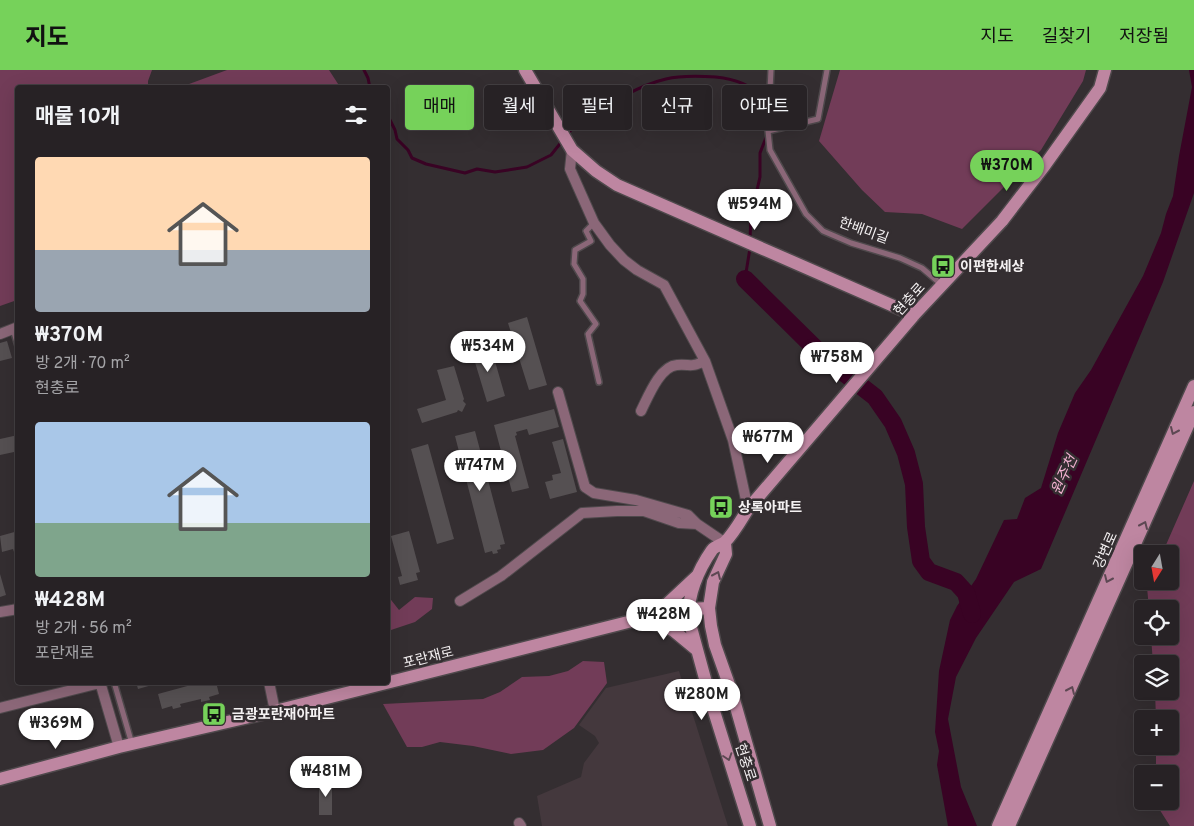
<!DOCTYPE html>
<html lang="ko">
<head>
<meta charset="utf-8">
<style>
	body { margin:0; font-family:Overpass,"Noto Sans KR",sans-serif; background:#332f32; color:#f1f3f6; height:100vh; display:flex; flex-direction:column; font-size:19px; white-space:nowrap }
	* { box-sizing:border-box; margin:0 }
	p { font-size:16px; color:#a4a4a7 }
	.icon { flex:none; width:28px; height:28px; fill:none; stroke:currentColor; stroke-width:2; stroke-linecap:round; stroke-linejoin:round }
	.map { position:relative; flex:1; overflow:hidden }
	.details { position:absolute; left:15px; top:15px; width:375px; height:600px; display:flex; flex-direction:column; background:#272225; border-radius:5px; box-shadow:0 5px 20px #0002,0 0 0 1px #433f42 }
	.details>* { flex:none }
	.top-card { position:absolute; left:405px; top:15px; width:475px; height:45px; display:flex; gap:10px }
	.needle { width:32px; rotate:191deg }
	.fabs { position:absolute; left:1134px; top:475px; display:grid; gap:10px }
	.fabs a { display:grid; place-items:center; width:45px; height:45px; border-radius:5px; background:#272225; box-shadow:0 5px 20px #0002,0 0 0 1px #433f42; font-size:25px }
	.price { position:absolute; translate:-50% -42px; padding:0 11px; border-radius:18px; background:#fff; color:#222; font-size:16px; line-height:32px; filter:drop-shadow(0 1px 2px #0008) }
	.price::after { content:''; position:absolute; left:50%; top:30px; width:15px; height:11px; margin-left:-8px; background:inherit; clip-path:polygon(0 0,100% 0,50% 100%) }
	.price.selected { background:#76d25a; color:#111 }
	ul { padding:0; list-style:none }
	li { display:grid; align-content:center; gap:10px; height:265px; padding:0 20px }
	li span { display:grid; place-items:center; height:155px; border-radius:5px; color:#555 }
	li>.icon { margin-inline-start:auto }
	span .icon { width:90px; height:90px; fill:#fffc; stroke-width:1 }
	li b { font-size:21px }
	h2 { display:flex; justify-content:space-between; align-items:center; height:60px; padding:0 20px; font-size:21px }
	.chip { padding:0 18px; border-radius:5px; background:#272225; box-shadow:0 5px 20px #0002,0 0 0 1px #433f42; font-size:18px; line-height:45px }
	.chip.selected { background:#76d25a; color:#111 }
	header { display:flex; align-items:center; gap:30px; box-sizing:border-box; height:70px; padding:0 25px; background:#76d25a; color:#111 }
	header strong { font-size:24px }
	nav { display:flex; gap:28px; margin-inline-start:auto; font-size:18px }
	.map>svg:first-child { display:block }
</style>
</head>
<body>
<header>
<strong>지도</strong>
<nav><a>지도</a><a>길찾기</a><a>저장됨</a></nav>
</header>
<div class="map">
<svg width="1194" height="756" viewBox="0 0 1194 756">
	<rect width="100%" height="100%" fill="#342e31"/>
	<path fill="#44383d" d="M679,601l49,155h-186l-5,-30 44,-19 3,-14 15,-20 -4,-7 -16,-11 27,-37z"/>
	<path fill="#723c58" d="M0,0h152l-4,11v6l-130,1 -1,212 -17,6z
		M227,0h102l11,17h-159z
		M840,0h246l-3,11 -42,69 -79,79 -40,-15 -37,-2 -23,-22 -43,-49z
		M1194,411v345h-24l-14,-22v-3h14v-27h-14v-28h14v-27h-14l-1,-28h15v-27h-17l-2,-28h19v-27h-21l-2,-22 2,-6h21v-27h-8z
		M388,526l11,14 16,-13 18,1 -1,11 -17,13 -27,9z
		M583,591l21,1 3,21 -33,45 -31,22 -32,4 -38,-8 -33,-4 -18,5h-15l-24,-43 100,-5 17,-7 22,-15 27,-1 19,-5z"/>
	<path fill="#390324" d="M1189,0h5v123l-31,89 -122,287 -27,13 -38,56 -20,39 -8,42 13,68 16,39h-29l-11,-61 2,-14 -4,-19 4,-61 11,-51 7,-14 19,-27 28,-59 13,-1 8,-21 16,-10 17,-55 17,-40 16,-23 52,-94 18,-43 5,-19 7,-18 6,-40 13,-69z"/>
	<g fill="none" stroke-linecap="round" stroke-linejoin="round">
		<path stroke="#390324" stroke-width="3" d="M364,0l4,8 2,10
			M388,46l7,14 2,9 11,11 4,8 14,6 39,9 12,-4 18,3 32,-5 24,-12 12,-15
			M567,65l4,-5c30,-19 60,-43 95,-51 16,-4 34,-3 50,-2 20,2 38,9 51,24l1,3
			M750,169l1,-23 9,-39v-24l7,-18
			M745,209l5,-31"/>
		<path stroke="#390324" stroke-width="18" d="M745,209l80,79 50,39 18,26 13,30 8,31 2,43 5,34 8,11 27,10 10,11 6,21"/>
	</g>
	<path fill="#555052" d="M527,247l20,68 -18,5 -21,-67z
		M7,271l5,17 -12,3v-18z
		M490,274l15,52 -18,6 -16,-53z
		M454,296l10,33 -1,2 3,3 -4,8 -4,-2 -1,2 -35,11 -5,-14 29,-9 -9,-30z
		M554,339l5,18 -30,8 -2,-6 -11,3 1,3 -2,1 14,52 -17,4 -18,-67z
		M475,361l30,113 -5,1 1,4 -4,1 1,3 -5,1 -1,-3 -7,2 -30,-117z
		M18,365v19h-4v-2l-14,3v-16z
		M563,369l14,53 -27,7 -5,-17 8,-2 -1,-5 9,-2 -9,-31z
		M428,374l26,95 -17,5 -26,-95z
		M18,461v20l-4,1 -1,-3 -11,3 -2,-16z
		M409,461l11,41 -4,1 2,7 -18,5 -2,-8 4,-1 -11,-40z
		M0,504l6,21 -6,2z
		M136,612h16v3l-14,4z
		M202,612h14l3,12 -10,3 1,3 -9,2v-3l-21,5 1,3 -8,2 -1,-3 -10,3 -4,-15z
		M319,711h13v34h-13z"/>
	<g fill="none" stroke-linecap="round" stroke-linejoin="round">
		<defs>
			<path id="lane" d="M771,0l-3,61 2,19 36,64 17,17 28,12 49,15 22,10 20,17
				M768,61l50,-12 9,-49
				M594,153l-8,8 5,10 -16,9 -1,14 9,15v15l-3,7 16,23 -8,10 11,48
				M13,259l5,17
				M114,612l18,62"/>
			<path id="street" d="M572,80l-2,19 24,54 16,22 14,15 13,10 27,15 41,76 28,79 15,69
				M0,264l18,-7
				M558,322l27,95 9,6 42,7 52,15 9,9 28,19
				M641,341c7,-14 19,-45 36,-46 15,-1 12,3 28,-4
				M460,531l41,-25 81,-63 35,-2h27l35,12 18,1
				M0,542l18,-3
				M100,612l19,65
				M269,612l6,29
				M0,638l100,-25
				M519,753l2,3"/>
			<path id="secondary" d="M525,0l47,80 24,21 21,14 297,130
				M725,473l1,11 -13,28 -4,26 2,18 4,19 17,48 38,133
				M652,542l14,-7 31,-29
				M641,551l26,6 7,4 23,19
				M0,709l119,-32 156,-36 361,-91 52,-11 21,-1
				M750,756l-37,-118 -24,-88c-2,-24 9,-50 23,-70 3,-4 9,-5 13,-8 9,-9 16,-22 23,-33l166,-194 88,-94 43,-56 55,-77 5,-18
				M998,756l196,-440
				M1009,756l185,-414"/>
		</defs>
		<use href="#lane" stroke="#4f494c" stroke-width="8"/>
		<use href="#street" stroke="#4f494c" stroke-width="12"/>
		<use href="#secondary" stroke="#4f494c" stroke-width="15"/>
		<use href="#lane" stroke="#8b6778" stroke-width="5"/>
		<use href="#street" stroke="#8b6778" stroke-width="10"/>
		<use href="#secondary" stroke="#be86a1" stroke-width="12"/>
	</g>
	<defs><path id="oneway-chevron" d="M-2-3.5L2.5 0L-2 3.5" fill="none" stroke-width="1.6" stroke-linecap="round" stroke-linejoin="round" transform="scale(1.25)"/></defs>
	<g stroke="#5d4853">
		<use href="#oneway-chevron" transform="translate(1174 361) rotate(114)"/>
		<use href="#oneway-chevron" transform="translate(1144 455) rotate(-66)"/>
		<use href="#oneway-chevron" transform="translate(717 505) rotate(-66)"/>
		<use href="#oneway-chevron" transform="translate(1108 509) rotate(114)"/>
		<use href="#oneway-chevron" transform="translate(1071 620) rotate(-66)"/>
		<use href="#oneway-chevron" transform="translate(728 687) rotate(72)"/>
	</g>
	<defs>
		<symbol id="bus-square" viewBox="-11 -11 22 22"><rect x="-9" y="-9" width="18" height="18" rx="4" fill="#76d25a" stroke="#342e31"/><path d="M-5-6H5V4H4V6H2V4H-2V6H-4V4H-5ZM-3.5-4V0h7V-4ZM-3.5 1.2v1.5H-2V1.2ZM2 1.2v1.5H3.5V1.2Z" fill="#111"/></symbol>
	</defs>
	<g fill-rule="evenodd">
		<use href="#bus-square" x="929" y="182" width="28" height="28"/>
		<use href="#bus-square" x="707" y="423" width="28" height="28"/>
		<use href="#bus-square" x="200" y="630" width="28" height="28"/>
	</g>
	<g text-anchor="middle" stroke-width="5" stroke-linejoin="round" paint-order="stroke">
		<g font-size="14" fill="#f4f1f2" stroke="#342e31">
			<text transform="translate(864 160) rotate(20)" y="5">한배미길</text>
			<text transform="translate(909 229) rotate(-48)" y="5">현충로</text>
			<text transform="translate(1105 480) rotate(-66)" y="5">강변로</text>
			<text transform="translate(428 587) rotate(-14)" y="5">포란재로</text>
			<text transform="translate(746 692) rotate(72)" y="5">현충로</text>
		</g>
		<g font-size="14" font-weight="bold" fill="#f4f1f2" stroke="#342e31" text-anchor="start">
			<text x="960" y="201">이편한세상</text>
			<text x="738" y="442">상록아파트</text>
			<text x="232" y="649">금광포란재아파트</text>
		</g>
		<g font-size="15" font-style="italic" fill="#f5b3d3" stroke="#342e31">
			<text transform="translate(1064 405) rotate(-65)" y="5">원주천</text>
		</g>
	</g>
</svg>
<div class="fabs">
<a><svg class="needle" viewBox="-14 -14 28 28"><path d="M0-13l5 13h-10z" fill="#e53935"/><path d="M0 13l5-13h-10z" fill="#a4a4a7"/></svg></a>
<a><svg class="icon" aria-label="locate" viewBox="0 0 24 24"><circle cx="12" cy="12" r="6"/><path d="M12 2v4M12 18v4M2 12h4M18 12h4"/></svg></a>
<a><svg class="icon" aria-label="layers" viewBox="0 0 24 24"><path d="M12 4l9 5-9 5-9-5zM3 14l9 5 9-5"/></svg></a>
<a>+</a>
<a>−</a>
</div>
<b class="price selected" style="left:1007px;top:122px">₩370M</b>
<b class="price" style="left:755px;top:161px">₩594M</b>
<b class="price" style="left:488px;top:303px">₩534M</b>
<b class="price" style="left:837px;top:314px">₩758M</b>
<b class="price" style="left:768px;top:394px">₩677M</b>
<b class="price" style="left:480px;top:422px">₩747M</b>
<b class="price" style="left:664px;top:571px">₩428M</b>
<b class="price" style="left:702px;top:651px">₩280M</b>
<b class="price" style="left:56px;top:680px">₩369M</b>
<b class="price" style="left:326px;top:728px">₩481M</b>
<div class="top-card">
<a class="chip selected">매매</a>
<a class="chip">월세</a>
<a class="chip">필터</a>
<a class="chip">신규</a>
<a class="chip">아파트</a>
</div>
<section class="details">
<h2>매물 10개<svg class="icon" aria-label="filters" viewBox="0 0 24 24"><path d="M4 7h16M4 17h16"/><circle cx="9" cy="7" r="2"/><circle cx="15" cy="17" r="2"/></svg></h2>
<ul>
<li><span style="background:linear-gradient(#ffd9b3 60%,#9aa5b1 0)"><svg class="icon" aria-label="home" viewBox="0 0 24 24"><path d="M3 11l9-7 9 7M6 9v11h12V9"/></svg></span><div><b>₩370M</b><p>방 2개 · 70 m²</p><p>현충로</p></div></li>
<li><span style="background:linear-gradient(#a9c7e8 65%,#7fa58c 0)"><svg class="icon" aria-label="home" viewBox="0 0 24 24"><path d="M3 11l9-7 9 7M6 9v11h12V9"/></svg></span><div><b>₩428M</b><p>방 2개 · 56 m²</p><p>포란재로</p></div></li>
</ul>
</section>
</div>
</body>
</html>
